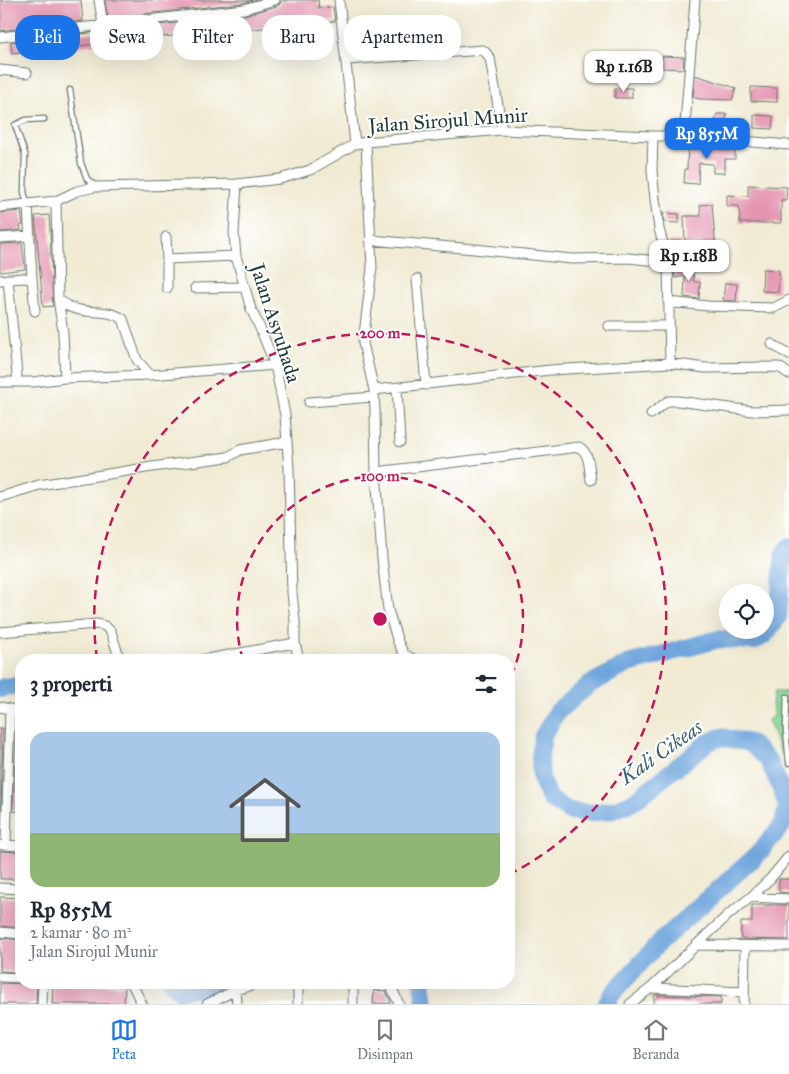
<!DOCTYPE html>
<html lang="id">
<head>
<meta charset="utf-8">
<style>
	body { margin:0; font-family:"IM FELL Great Primer",serif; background:#f2f2f3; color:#1f2937; height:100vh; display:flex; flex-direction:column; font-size:19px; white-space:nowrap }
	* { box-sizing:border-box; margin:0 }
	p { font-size:16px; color:#747a83 }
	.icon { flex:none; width:28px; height:28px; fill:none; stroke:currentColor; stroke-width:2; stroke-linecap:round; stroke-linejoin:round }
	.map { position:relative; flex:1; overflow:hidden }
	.side { position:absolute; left:15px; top:654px; width:500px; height:335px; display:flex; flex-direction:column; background:#fff; border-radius:20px; box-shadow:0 5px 20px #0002 }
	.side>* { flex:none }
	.banner { position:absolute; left:15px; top:15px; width:500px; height:45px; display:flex; gap:10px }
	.buttons { position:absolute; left:719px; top:584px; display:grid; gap:10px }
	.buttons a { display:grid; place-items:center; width:55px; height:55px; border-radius:50%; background:#fff; box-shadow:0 5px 20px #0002; font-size:25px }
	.price { position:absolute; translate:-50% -42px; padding:0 11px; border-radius:10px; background:#fff; color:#222; font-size:16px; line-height:32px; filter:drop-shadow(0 1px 2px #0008) }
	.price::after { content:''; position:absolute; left:50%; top:30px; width:15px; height:11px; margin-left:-8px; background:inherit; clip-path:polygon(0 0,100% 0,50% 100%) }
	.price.current { background:#1a73e8; color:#fff }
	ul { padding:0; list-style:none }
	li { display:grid; align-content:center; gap:10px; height:265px; padding:0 15px }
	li+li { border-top:1px solid #e0e1e3 }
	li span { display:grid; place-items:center; height:155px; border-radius:15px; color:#555 }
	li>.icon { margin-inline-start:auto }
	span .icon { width:90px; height:90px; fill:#fffc; stroke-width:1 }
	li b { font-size:21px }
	h2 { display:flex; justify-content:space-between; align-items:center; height:60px; padding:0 15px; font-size:21px }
	.tag { padding:0 18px; border-radius:20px; background:#fff; box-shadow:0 5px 20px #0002; font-size:18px; line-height:45px }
	.tag.current { background:#1a73e8; color:#fff }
	.tabs { display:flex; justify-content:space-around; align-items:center; height:70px; border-top:1px solid #e0e1e3; background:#fff; font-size:14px; color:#747a83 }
	.tabs a { display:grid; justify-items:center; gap:2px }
	.tabs .current { color:#1a73e8 }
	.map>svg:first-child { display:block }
</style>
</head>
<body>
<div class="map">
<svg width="789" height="1004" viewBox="0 0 789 1004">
	<rect width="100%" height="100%" fill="#fff"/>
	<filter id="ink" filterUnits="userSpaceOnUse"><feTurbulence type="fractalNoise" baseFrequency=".02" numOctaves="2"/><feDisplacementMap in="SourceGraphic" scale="10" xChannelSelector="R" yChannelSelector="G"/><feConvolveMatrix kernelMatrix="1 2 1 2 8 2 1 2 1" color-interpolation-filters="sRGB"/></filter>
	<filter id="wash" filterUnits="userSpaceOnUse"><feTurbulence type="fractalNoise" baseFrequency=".0096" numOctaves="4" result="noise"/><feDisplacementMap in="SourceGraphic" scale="20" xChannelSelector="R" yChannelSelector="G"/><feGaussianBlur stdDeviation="1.12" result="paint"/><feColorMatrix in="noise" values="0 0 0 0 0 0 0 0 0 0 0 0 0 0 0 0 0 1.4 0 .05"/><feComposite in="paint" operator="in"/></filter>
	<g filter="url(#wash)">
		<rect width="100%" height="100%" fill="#f1ebd4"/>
		<path fill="#84d595" stroke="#528964" d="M774,692h15v62h-8l-13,-34 6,-4 -2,-12z"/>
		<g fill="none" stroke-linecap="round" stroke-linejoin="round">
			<path stroke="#6fa6dd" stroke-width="18" d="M0,689l4,-2 17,-2
				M171,982l9,9 33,-7 4,-2
				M422,982l3,22
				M606,1004l6,-10 48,-52 98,-88 25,-30 4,-18 -6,-18 -13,-28 -18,-17 -29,-6 -14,6 -74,59 -20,8 -23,3 -21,-2 -19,-12 -9,-21 -1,-22 3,-20 14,-24 33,-28 38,-20 91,-25 35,2 10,-5 14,-19 3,-36 3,-28 5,-6"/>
		</g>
		<g id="blocks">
			<path fill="#e594b1" d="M12,0h69l2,21 -83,10v-14h1l-1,-16z
				M105,0h148l-10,3 -135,15z
				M289,0h29l1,8 14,-1 2,14 -102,10 -42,3 -179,19 -1,-11 234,-27 32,-9 3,-2 1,-3z
				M662,56l22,1 -1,12 -21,-1z
				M695,75l41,13 -4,12 -33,-1 -6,-2z
				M751,87l26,1v14l-26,-1z
				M615,88h17v10h-17z
				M717,114h10l-3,14 -10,-3z
				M754,115l19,1 -1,13 -18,-1z
				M688,145l47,2v12h-10v14h-12v-9l-14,-1 -1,21 -14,-1 1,-14h2z
				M748,185l39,2 -1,13h-5v23h-41l-1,-17h-12v-11l21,1z
				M712,204l5,58 -12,1 -2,-20 -18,1 -1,-28h17l-1,-11z
				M21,211l2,14 -3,1 1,4 -21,2v-19z
				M663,213l16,1v9l-15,-1z
				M49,215l1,15 3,76 -10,1 -8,-91z
				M680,241l1,8 -10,1 -2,-8z
				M22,243l3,26 -25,3v-28z
				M692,266l2,16h6l-1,17 -15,-2 1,-21 -10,2 -1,-9z
				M763,269l16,1 -1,22 -16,-1z
				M725,283l12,1 -1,17 -13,-1z
				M0,728h3l-2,82h-1z
				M16,728l5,1v83l-8,-1z
				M0,851l21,1v27h-21z
				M779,879h10v14l-10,-1z
				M0,897l21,1v30l-21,-2z
				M752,905h37v35l-48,-1v-17h11z
				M0,938l21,2v15h-5v17l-16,-1z
				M0,983l37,1 -1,20h-36z
				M53,983l72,3 -1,18h-72z
				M374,990l12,1 4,9v4h-17z
				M654,995l67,2v7h-67z"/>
		</g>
	</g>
	<g filter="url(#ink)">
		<use href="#blocks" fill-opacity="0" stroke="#687a6c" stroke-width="1"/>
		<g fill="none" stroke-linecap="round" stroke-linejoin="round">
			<defs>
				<path id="lane" d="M70,90l11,73 6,16 8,7
					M27,203l-3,-11 1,-38 -10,-29 11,-5 18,-1
					M787,697l-1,32 3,34"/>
				<path id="street" d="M99,0l4,25
					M339,0l16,144
					M0,37l244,-28 31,-9
					M347,60l136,-10 3,3 4,5 12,72
					M0,70l27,3
					M653,136l-1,35 3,28 4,30 9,33 2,101
					M684,136l11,-136
					M366,142l6,126 -9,75 11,47 1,21 1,61 6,86 6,52 10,32 6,12 11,6
					M237,184l-3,49 2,23 15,53 9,19 15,37 10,50 4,54 3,124 3,28v22l4,17
					M56,201l2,98c5,4 11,9 18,10 15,5 33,0 47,10l14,41 13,15
					M0,207l56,-6 21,-10 18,-4 142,-3 43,-5 30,-9 45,-26 11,-2 136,-12 151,6h31l105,9
					M166,237l1,22 69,-3
					M0,238l29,-2
					M371,240l103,9 98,10 56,-1 40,4
					M167,259v29
					M8,279l9,96
					M32,279l3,32
					M417,279l9,106
					M0,280l23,-2 9,1 -4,-74
					M195,288l49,-1
					M58,299l5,33 2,46
					M668,302l40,4 66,2 15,-8
					M609,326h59
					M772,344l17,11
					M0,382h33l32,-4 85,-3 125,-10
					M397,388l3,54
					M374,390l176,-20 120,-7 35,5 74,-1 10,7
					M309,402l65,-5
					M651,414l17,-13h10l74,10 37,-1
					M376,472l203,-25c11,6 10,22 12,33
					M0,497l39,-12 113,-18 76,-10 12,-7 46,-8
					M0,632l97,-8 8,2 6,6 9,28
					M201,660l94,-17
					M0,707l10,2 11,6
					M2,845l19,1
					M6,845l4,-136
					M0,888l21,1
					M751,897l38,2
					M0,932l21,2
					M696,945l93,1
					M0,977l21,1
					M131,982l11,22
					M389,982l10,22
					M651,988l93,4
					M236,990l1,14
					M42,1004l1,-22
					M207,1004l29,-14 14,-4 6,-4
					M298,1004v-22
					M353,1004v-22
					M630,1004l21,-16 77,-73 23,-18 19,-18 19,-23
					M744,1004l1,-58"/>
			</defs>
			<use href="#lane" stroke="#687a6c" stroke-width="7"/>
			<use href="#street" stroke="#687a6c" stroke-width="11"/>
			<use href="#lane" stroke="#fff" stroke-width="4.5"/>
			<use href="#street" stroke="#fff" stroke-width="9"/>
		</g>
	</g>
	<g fill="none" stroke="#c2185b" stroke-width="2.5" stroke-dasharray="9 6">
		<path d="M243 660A143 143 0 1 1 509 681"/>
		<path d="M97 659A286 286 0 1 1 510 874"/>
	</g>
	<g text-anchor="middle" stroke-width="4" stroke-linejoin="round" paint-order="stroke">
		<g font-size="20" fill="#1f3d34" stroke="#fff">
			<text transform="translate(448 120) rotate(-4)" y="7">Jalan Sirojul Munir</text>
			<text transform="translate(276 323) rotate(72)" y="7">Jalan Asyuhada</text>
		</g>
		<g font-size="21" font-style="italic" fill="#3b626f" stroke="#fff">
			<text transform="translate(661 752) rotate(-35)" y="7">Kali Cikeas</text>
		</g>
	</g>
	<circle cx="380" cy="619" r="8" fill="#c2185b" stroke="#fff" stroke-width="2.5"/>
	<g font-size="15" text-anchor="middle" font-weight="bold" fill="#c2185b" stroke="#fff" stroke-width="4" stroke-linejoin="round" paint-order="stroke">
		<text x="380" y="338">200 m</text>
		<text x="380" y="481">100 m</text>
	</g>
</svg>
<div class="buttons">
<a><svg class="icon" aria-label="locate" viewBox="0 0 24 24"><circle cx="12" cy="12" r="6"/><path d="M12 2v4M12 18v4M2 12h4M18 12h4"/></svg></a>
</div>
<b class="price" style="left:624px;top:93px">Rp 1.16B</b>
<b class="price current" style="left:707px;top:160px">Rp 855M</b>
<b class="price" style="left:689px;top:282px">Rp 1.18B</b>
<div class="banner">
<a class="tag current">Beli</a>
<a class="tag">Sewa</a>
<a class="tag">Filter</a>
<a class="tag">Baru</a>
<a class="tag">Apartemen</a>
</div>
<section class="side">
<h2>3 properti<svg class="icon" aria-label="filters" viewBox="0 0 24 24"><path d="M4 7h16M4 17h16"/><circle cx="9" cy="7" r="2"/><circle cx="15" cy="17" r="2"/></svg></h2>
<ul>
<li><span style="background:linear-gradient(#a9c7e8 65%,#8fb573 0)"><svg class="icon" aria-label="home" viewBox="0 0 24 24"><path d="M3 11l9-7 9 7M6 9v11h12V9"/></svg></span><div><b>Rp 855M</b><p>2 kamar · 80 m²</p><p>Jalan Sirojul Munir</p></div></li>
</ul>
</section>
</div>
<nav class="tabs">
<a class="current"><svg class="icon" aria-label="map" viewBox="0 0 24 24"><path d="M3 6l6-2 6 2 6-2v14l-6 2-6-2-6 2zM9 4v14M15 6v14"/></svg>Peta</a>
<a><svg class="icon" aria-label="saved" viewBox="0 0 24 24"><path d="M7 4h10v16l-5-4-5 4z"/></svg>Disimpan</a>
<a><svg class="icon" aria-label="home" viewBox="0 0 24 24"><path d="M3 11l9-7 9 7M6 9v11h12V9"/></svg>Beranda</a>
</nav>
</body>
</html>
